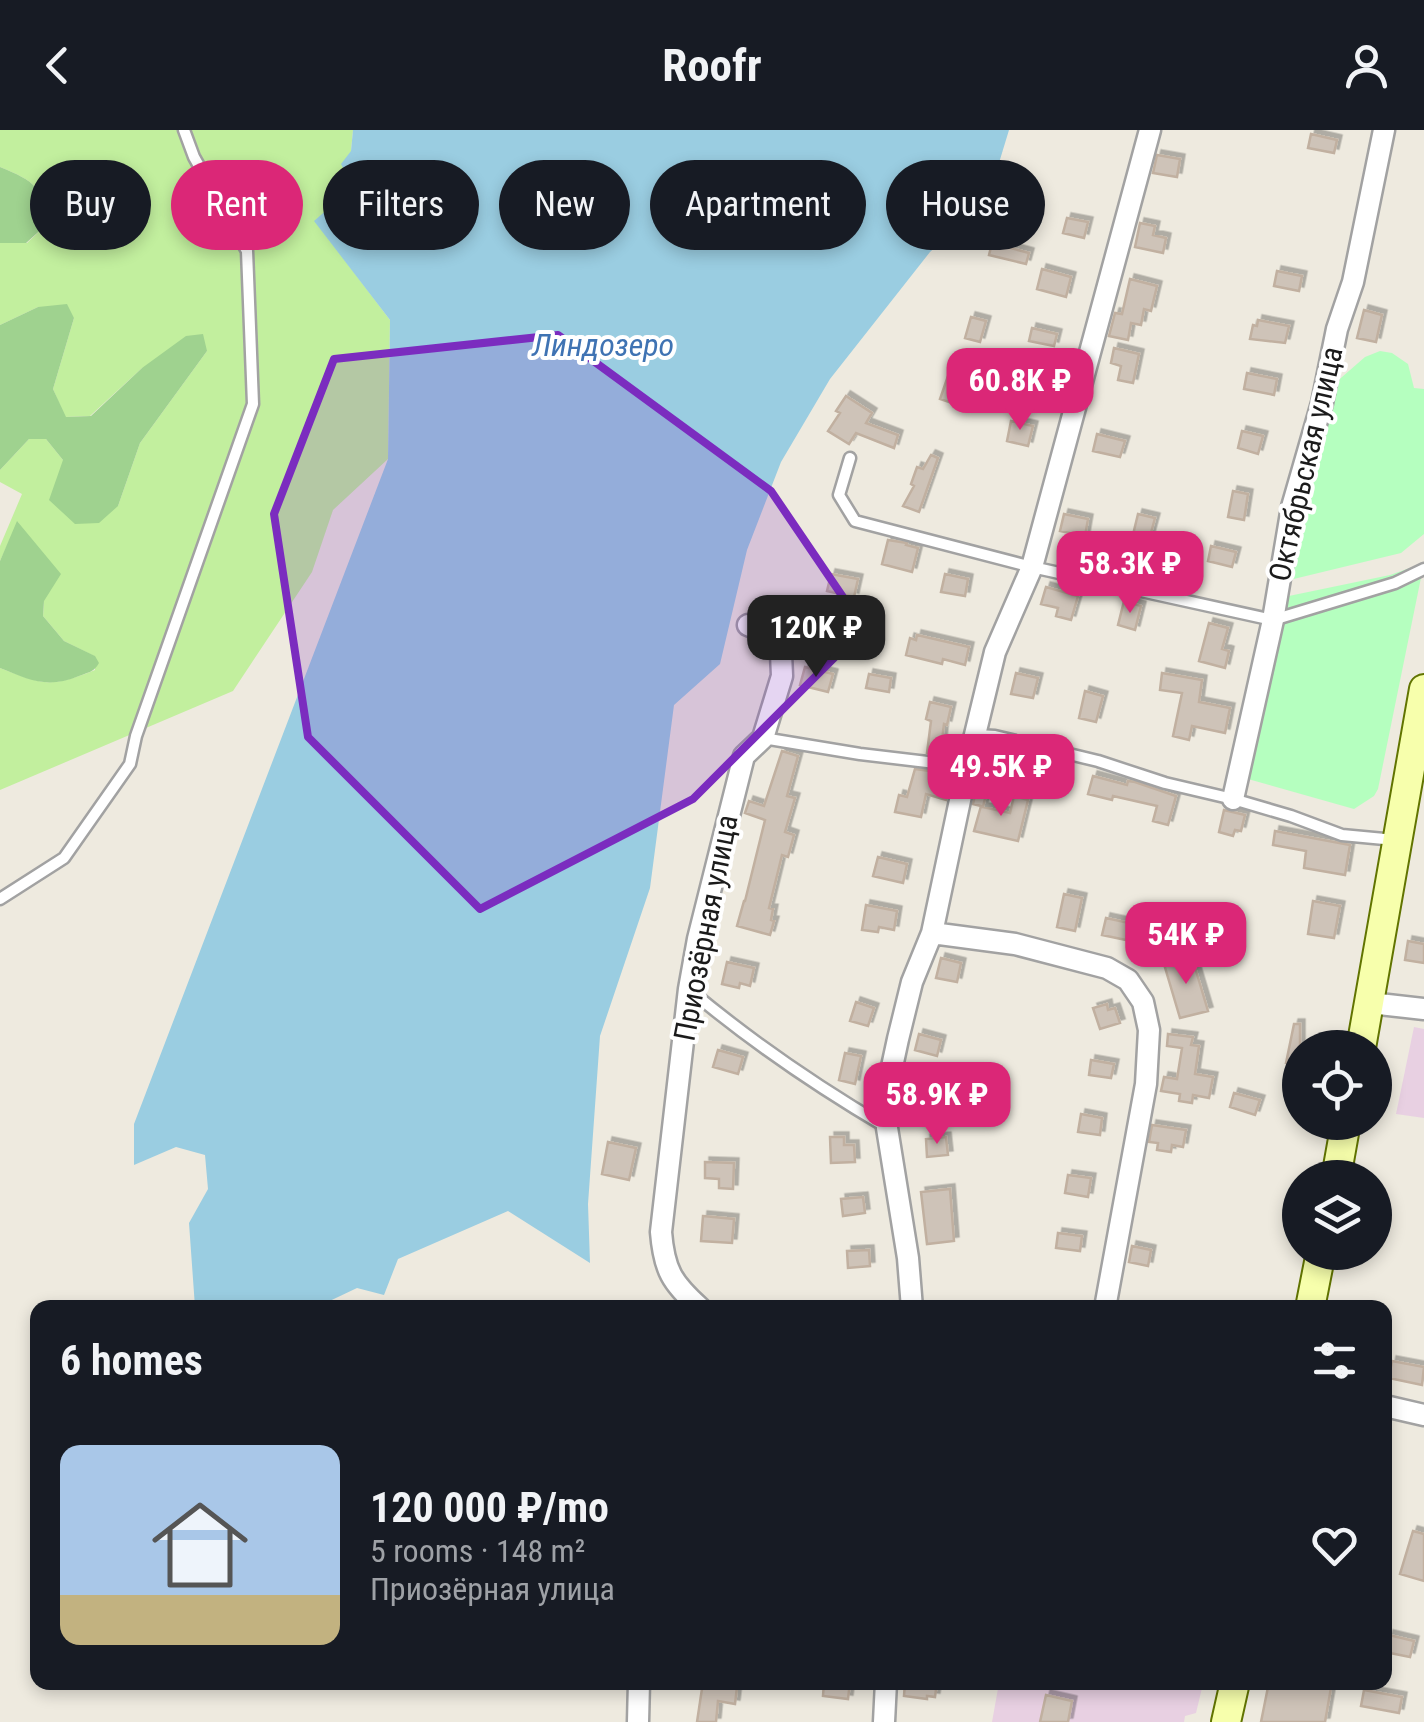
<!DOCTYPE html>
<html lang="en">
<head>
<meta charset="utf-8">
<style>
	body { margin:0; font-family:"Roboto Condensed",sans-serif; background:#242831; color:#f1f3f6; height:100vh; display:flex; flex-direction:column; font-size:38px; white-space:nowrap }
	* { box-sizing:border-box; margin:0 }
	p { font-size:32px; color:#9ea1a6 }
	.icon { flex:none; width:55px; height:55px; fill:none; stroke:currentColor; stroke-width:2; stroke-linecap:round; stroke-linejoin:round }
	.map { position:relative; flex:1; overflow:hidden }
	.side { position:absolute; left:30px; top:1170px; width:1362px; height:390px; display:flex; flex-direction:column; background:#171b24; border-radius:20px; box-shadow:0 5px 15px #0003 }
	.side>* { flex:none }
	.top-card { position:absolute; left:30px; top:30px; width:1365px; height:90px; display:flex; gap:20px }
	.tools { position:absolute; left:1282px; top:900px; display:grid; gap:20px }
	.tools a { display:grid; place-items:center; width:110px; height:110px; border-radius:50%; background:#171b24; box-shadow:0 5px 15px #0003; font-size:50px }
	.price { position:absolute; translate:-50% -85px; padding:0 22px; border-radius:20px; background:#db2777; color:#fff; font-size:32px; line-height:65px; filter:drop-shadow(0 2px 5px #0008) }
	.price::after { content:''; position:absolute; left:50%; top:60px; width:30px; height:22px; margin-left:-15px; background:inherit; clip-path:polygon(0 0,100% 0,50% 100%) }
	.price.on { background:#222; color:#fff }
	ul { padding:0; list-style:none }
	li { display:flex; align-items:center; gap:30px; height:250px; padding:0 30px }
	li span { display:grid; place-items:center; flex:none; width:280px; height:200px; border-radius:20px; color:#555 }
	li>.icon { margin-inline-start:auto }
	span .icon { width:120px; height:120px; fill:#fffc; stroke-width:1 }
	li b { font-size:42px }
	h2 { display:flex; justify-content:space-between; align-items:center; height:120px; padding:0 30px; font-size:42px }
	.pill { padding:0 35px; border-radius:45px; background:#171b24; box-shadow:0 5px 15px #0003; font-size:35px; line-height:90px }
	.pill.on { background:#db2777; color:#fff }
	header { display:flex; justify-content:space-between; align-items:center; height:130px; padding:0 30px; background:#171b24; font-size:45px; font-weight:700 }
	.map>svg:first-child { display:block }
</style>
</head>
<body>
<header><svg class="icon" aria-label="back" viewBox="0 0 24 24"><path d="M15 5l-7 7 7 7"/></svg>Roofr<svg class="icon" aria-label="person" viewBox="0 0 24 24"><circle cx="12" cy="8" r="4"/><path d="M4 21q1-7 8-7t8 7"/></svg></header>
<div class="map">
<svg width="1424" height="1592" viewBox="0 0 1424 1592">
	<defs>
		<filter id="shadow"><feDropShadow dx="4.5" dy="-4.5" stdDeviation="0" flood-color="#0004"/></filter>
	</defs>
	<rect width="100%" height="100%" fill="#eeeadf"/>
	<path fill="#e8d0e2" d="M1414,897l10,2v89l-28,-4z
		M1200,1552l2,6 -6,25 -11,3 -1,6h-192l7,-39z"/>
	<path fill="#c2ef9e" d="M0,0h353l-2,21 2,36 -38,34 75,99 -2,139 -55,51 -21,62 -79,119 -233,99v-122c45,17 49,20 95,2l-1,-14 -30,-15 -21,-25 1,-15 -26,-79 -18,39v-15l22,-52 -22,-12v-12l29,-31h17l17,21 55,46 22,-63 67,-92 -65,17 -52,48 -25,1 -12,-28 21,-71 -36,-11 -38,18v-82h27l18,-17c0,-39 -11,-45 -45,-59z"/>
	<path fill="#9fd28f" d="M0,37c34,14 45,20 45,59l-19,17h-26z
		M67,174l7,14 -21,71 13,28 25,-1 51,-48 44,-32 17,-2 4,17 -67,92 -22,63 -19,17 -24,1 -26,-24 14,-40 -17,-21h-17l-29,31v-145l38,-18z
		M17,391l44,53 -17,27 -1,15 21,25 31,15 4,7c-5,9 -10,9 -20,13 -32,13 -49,4 -79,-8v-107z"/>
	<path fill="#b5ffbf" d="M1380,221l12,2 16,11 6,24 10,1v145l-23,19 -128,31 46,-187 46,-40z
		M1424,433l-46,226 -4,7 -20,13 -106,-30 -6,-6 42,-176 106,-22z"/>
	<path fill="#9acde1" d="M353,0h656l-21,69 -58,53 -100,127 -49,83 -34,88 -27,114 -46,41 -24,183 -50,148 -12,168 2,59 -82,-52 -110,48 -14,36 -27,-7 -40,19h-122l-6,-84 19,-34 -3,-34 -29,-8 -42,18v-41l254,-665 2,-139 -76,-99 39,-34 -12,-23 10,-13z"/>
	<path fill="#cec3b8" stroke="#c1b0a0" stroke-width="2.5" filter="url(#shadow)" d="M1311,4l26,6 -3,13 -26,-5z
		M1157,25l23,4 -3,18 -24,-4z
		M1067,88l21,4 -4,16 -21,-5z
		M1140,93l15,3 -2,9 13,3 -3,15 -28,-6z
		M992,113l37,10 -3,11 -37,-9z
		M1042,139l29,8 -5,20 -29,-8z
		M1277,141l25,5 -3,15 -25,-5z
		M1130,149l27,7 -6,25 -7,-2 -3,16 -10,-2 -3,17 -19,-4 6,-23 7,1z
		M1364,180l18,5 -6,27 -19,-4z
		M971,187l15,4 -6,21 -15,-4z
		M1258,190l31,6 -4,17 -35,-4 3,-14 4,1z
		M1032,198l25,6 -3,12 -25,-5z
		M1114,218l25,6 -6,29 -15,-3 3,-14 -10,-3z
		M949,243l18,6 -9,26 -18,-6z
		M1247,243l30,6 -3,16 -30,-6z
		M1021,245l24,6 -4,15 -23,-6z
		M846,266l26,17 -6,10 32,12 -4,13 -38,-15 -7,11 -21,-13 12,-18 -4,-2z
		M1011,291l22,5 -5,20 -21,-5z
		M1242,301l21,5 -5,18 -20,-6z
		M1097,304l28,7 -5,16 -27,-6z
		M931,325l7,3 -19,54 -16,-6 11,-20 -3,-2 6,-17 6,2z
		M1233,361l15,3 -4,26 -16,-3z
		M1064,384l24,5 -3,17 -25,-5z
		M1138,384l17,4 -9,33 -16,-4z
		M888,410l19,3 -1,2 12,3 -6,24 -30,-8z
		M1211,416l25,6 -4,15 -24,-6z
		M831,444l27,5 -4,18 -27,-6z
		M945,444l23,5 -3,17 -24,-4z
		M1046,457l32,9 -7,24 -15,-4 2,-8 -17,-4z
		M1124,471l17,5 -6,24 -17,-5z
		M1209,493l19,5 -6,21 7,2 -4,17 -26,-7z
		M917,505l52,12 -4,18 -22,-6 -1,5 -36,-9 4,-17 6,2z
		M805,537l28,7 -5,18 -28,-7z
		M1016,543l22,5 -5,20 -22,-4z
		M1162,543l40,7 -3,22 31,6 -5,25 -33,-7 -3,14 -16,-4 9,-43 -22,-3z
		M869,544l22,4 -2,14 -23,-4z
		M1085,561l18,5 -7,26 -17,-4z
		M930,572l21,5 -4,18 -3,-1 -4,31 -13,-2 4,-32 -5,-2z
		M1003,617l16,4 -8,34 -15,-4 3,-11 -7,-2 4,-17 6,1z
		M782,621l16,5 -11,40 8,2 -10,34 9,3 -6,22 -6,-2 -13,53 4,1 -2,11 3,1 -4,14 -33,-9 7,-25h1l20,-81 -20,-7 4,-12 15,5z
		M915,639l23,3 13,5 -5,23 -20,-6 -5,23 -26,-5 4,-17 8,2z
		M1093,646l34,9 1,-4 7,1 41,14 -8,29 -15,-4 4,-15 -44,-10 -1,4 -24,-6z
		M976,661l10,3 -3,13 27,6 4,-17 14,4 -10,41 -44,-10 7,-25 -8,-2z
		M1224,680l21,5 -4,16 -6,-1 -2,6 -14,-4z
		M1275,701l75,14 -5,30 -41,-7 2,-17 -33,-6z
		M878,727l29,7 -4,19 -30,-7z
		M1064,764l18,4 -7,33 -18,-4z
		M1313,771l27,5 -6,32 -26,-4z
		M866,775l31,6 -3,19 -15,-3 -1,5 -16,-2z
		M1106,788l23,5 -3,17 -24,-5z
		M1408,811l16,3v19l-19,-3z
		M1191,824l17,57 -28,7 -16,-54z
		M941,828l20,5 -4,19 -21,-4z
		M727,832l27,6 -4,18 -10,-3 -1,5 -17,-4z
		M856,872l18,6 -6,18 -18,-5z
		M1107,874l1,6 7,-2 5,15 -20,6 -7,-21z
		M1294,894h6v42l-14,-3z
		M919,904l22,6 -4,16 -22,-6z
		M1168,904l25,3 -2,8 8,1 -4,28 18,3 -4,21 -16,-3 -1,8 -13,-2 1,-7 -19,-3 3,-14 13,2 5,-31 -15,-2z
		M718,920l25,7 -5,17 -25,-7z
		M845,923l16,3 -6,28 -16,-4z
		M1091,930l23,4 -3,14 -22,-3z
		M944,943l1,13 -26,3 -1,-13z
		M1234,963l26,7 -5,15 -25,-8z
		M1081,984l21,4 -2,17 -22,-3z
		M1152,995l34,5 -3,17 -11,-2 -1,7 -14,-2 1,-7 -9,-1z
		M830,1007h14v8h10l1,17 -24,1z
		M946,1007l2,18 -21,2 -1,-18z
		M608,1012l28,6 -7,32 -27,-6z
		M705,1032l29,1 -1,26 -14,-1v-9l-14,-1z
		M1068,1045l23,3 -3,19 -23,-4z
		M950,1059l4,52 -27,3 -6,-52z
		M863,1067l2,16 -22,3 -2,-17z
		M703,1086l31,3 -2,24 -31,-2z
		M1058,1103l24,3 -2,15 -24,-3z
		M1132,1116l19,4 -3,16 -19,-4z
		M869,1120l1,16 -22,2 -1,-17z
		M1392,1231l32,6 -2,18 -33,-7z
		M1413,1401l11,3v47l-24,-7z
		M1389,1505l25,6 -4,16 -25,-5z
		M703,1552l34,5 -2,17 -17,-3 -2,21h-19z
		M824,1552h26l-2,17 -25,-3z
		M905,1552h32l-2,15 -8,-1v3l-23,-3z
		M1269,1552h63l-7,40h-64z
		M1364,1560l38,7 -3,16 -38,-7z
		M1046,1565l26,6 -4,21h-28z"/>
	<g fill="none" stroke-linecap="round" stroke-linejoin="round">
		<defs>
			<path id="lane" d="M850,328l-11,37 16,26 177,46 241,53 122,-37 29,-14
				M976,605l19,1 103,25 67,22 68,16 58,17 51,19 53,5
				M763,608l97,16 84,10 21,7
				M0,769l64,-41 66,-94 6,-28 117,-332 -6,-153 -53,-94 -10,-27
				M691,861c61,51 127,96 195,136"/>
			<path id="street" d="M1233,669l40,-179 19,-113 30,-104 15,-74 16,-47 31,-152
				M932,803l83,11 92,24 21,12 15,22 6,28 -3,54 -41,224
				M1370,873l54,6
				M700,1178c-28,-25 -36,-38 -39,-76l28,-243 9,-50 46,-183 19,-18 19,-62 -1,-23 -12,-19 -21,-9
				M912,1178l-4,-50 -21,-130v-38l11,-51 14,-57 20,-49 34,-161 29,-120 37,-85 118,-437
				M1385,1276l39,9
				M638,1592l1,-40
				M884,1592l2,-40"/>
			<path id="secondary" d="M1361,918l63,-359
				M1336,1048l10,-56
				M1310,1178l11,-56
				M1226,1592l9,-40"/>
		</defs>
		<use href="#lane" stroke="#a2a2a2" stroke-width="15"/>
		<use href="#street" stroke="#a2a2a2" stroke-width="25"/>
		<use href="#secondary" stroke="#617400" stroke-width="32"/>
		<use href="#lane" stroke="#fff" stroke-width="10"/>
		<use href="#street" stroke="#fff" stroke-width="20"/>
		<use href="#secondary" stroke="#f7ffac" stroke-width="28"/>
	</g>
	<path fill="#7b2cbf" fill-opacity="0.2" stroke="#7b2cbf" stroke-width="8" stroke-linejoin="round" d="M558,205l213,156 93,137 -171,171 -213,110 -172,-172 -34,-223 60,-155z"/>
	<g text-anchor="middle" stroke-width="8" stroke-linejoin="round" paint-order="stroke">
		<g font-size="30" fill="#1b1b1b" stroke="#fff">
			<text transform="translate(1306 334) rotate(-77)" y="10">Октябрьская улица</text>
			<text transform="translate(706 798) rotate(-79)" y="10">Приозёрная улица</text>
		</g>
		<g font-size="32" font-style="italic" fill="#3f73b3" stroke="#fff">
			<text x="603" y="226">Линдозеро</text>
		</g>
	</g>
</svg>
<div class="tools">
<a><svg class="icon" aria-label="locate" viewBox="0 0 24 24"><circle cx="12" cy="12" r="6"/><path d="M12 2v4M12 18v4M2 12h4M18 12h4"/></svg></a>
<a><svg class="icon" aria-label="layers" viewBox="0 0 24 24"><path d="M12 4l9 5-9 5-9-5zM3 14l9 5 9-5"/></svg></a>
</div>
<b class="price" style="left:1020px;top:303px">60.8K ₽</b>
<b class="price" style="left:1130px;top:486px">58.3K ₽</b>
<b class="price on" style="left:816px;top:550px">120K ₽</b>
<b class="price" style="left:1001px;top:689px">49.5K ₽</b>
<b class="price" style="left:1186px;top:857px">54K ₽</b>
<b class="price" style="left:937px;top:1017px">58.9K ₽</b>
<div class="top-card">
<a class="pill">Buy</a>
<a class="pill on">Rent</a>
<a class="pill">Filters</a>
<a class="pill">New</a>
<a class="pill">Apartment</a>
<a class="pill">House</a>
</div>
<section class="side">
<h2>6 homes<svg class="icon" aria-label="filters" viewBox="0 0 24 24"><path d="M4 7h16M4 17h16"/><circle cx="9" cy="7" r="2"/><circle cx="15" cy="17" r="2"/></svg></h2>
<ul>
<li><span style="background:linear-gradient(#a9c7e8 75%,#c2b280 0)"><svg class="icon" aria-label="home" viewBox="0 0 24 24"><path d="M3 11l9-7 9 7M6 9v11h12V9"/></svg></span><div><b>120 000 ₽/mo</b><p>5 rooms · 148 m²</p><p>Приозёрная улица</p></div><svg class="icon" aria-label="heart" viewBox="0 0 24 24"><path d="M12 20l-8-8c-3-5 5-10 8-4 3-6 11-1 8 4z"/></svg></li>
</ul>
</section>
</div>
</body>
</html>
